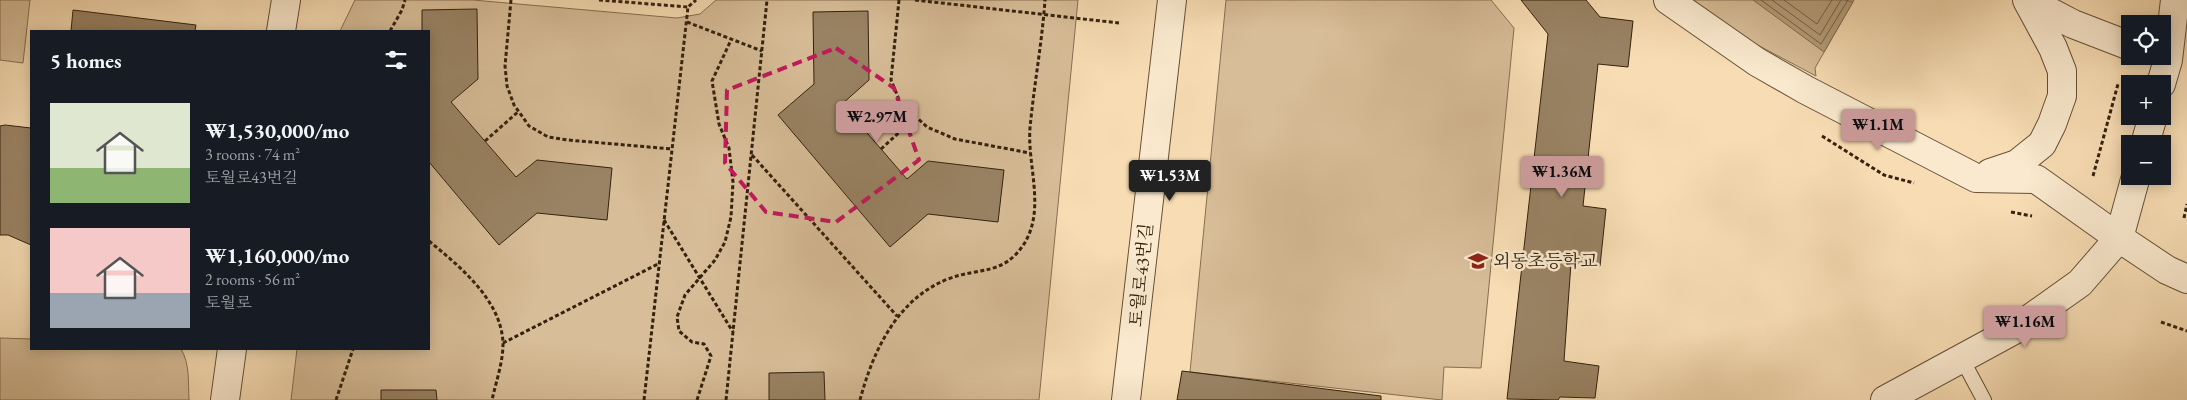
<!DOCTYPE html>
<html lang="en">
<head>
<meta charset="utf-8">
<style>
	body { margin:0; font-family:"EB Garamond","Noto Serif KR",serif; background:#20242c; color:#f1f3f6; height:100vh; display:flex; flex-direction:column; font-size:19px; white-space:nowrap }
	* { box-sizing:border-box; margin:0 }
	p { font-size:16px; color:#9ea1a6 }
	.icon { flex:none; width:28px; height:28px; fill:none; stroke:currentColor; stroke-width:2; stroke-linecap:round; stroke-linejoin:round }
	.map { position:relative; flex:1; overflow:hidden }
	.drawer { position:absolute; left:30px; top:30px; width:400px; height:320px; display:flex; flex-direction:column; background:#171b24; border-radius:0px; box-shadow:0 2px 12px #0003 }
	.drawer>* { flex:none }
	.tools { position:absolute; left:2121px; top:15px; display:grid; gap:10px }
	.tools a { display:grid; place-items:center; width:50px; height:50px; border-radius:0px; background:#171b24; box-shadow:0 2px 12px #0003; font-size:25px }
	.price { position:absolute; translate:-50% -42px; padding:0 11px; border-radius:5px; background:#c59692; color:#111; font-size:16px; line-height:32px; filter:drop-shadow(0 1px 2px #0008) }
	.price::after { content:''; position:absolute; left:50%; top:30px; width:15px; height:11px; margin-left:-8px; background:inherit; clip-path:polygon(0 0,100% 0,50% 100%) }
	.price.on { background:#222; color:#fff }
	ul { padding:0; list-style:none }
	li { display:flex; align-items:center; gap:15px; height:125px; padding:0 20px }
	li span { display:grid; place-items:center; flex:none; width:140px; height:100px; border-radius:0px; color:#555 }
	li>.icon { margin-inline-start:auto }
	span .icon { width:60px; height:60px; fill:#fffc; stroke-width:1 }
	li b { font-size:21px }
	h2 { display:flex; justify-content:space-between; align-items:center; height:60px; padding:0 20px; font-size:21px }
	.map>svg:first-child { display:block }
</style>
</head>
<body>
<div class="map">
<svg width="2187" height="400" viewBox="0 0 2187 400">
	<rect width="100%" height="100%" fill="#f8ddb4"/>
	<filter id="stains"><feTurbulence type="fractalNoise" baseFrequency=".004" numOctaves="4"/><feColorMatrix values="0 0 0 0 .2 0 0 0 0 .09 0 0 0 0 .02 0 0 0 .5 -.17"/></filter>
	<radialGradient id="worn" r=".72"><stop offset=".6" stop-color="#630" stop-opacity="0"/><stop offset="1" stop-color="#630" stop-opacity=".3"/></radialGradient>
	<path fill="#d7bd98" stroke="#857052" d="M0,0h30l-7,63 -23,-3z
		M355,0h118l204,18 23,-4 16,-14h362l-39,400h-748l6,-51h132v-318h-89z
		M1226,0h265l23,28 -33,340 -37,-1 -2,33 -252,-28z
		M1688,0h166l-39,68 1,8 -83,-44z
		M0,338l31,1v10h150c9,15 7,33 8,51h-189z"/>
	<path fill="#b59d7b" stroke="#816c4f" d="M1753,0h91l9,2 -29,50z"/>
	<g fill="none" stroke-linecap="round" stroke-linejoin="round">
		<path stroke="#746044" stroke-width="1" d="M1761,0l60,44 27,-44
			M1772,0l48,35 21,-35
			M1784,0l33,24 15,-24"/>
	</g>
	<path fill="#998364" stroke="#33220d" d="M1521,0h65l14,17 33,4 -5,46 -30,-3 -15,142 23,3 -6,57 -29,-3 -7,98 35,5 -4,32 -35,-1 -2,3 -51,-1 41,-365z
		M477,9l1,70 -27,23 65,75 21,-17 75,8 -5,52 -70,-7 -38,32 -70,-83v-131h-7v-21z
		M73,10l123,15 -1,6h-124z
		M868,11l1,69 -27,24 65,75 21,-18 76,9 -6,52 -70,-8 -38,33 -112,-132 36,-31 -1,-72z
		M5,125l26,3v117l-23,-10h-8v-109z
		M1182,371l199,25v4h-204z
		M824,372l1,28h-56v-27z
		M381,390h55l1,10h-56z"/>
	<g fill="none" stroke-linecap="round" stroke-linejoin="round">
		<defs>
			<path id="service" d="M1962,359l22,41"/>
			<path id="minor" d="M1668,0l89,62 49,28 170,88 60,1 83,59
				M2027,0l46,24 57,22
				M1990,173l27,-9 25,-20 10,-20 10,-28v-25l-9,-23 -26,-48
				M1126,400l46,-400"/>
			<path id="tertiary" d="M281,31l5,-31
				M2161,84l7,-24 7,-60
				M2145,144l8,-28
				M2119,238l48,32 20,9
				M225,400l7,-51
				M1885,400l129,-70 66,-47 39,-45 17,-62"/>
		</defs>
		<use href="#service" stroke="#645137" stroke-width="16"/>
		<use href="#minor" stroke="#645137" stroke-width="30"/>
		<use href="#tertiary" stroke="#645137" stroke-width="30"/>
		<path stroke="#33220d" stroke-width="3" stroke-dasharray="4 2.5" stroke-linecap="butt" d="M511,0l-6,66 2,20 7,19 15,21 19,11 20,3 104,9
			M599,0l89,7
			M899,0l-8,80 9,22 27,25 28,12 75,14
			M915,0l204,23
			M687,22l75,29
			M390,31l12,-21 3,-10
			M1822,136l62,39 30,8
			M485,141l34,-30
			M881,149l35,-32
			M752,155l145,161
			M2093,176l25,-92
			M2011,212l21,4
			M2184,218l3,-14
			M664,220l69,112
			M429,241c30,25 73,59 74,103 0,18 -7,38 -11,56
			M2161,322l26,9
			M503,343l155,-79
			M336,400l17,-51
			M644,400l44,-393 8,-7
			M697,400l14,-44 -7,-12 -12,-2 -13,-11 -2,-14 8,-22 30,-35 10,-18 6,-25 2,-35 -4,-34 -10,-24 -7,-43 19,-41
			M726,400l41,-400
			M860,400c13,-49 37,-101 88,-121 31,-12 55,-3 76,-35 22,-35 3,-79 6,-116 4,-43 12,-85 15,-128"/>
		<use href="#service" stroke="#fae9ce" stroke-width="14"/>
		<use href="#minor" stroke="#fae9ce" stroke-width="28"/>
		<use href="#tertiary" stroke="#fae9ce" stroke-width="28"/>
	</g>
	<path fill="none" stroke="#c2185b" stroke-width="4" stroke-dasharray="10 6" stroke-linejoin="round" d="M836,48l58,40 25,72 -83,62 -70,-10 -41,-49 2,-73z"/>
	<defs>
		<symbol id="school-bare" viewBox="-9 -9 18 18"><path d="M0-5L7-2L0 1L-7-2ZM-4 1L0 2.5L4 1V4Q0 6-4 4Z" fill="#8f2418" stroke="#fae9ce" stroke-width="2.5" paint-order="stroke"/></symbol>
	</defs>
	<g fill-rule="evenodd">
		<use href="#school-bare" x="1464" y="247" width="28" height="28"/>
	</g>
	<g text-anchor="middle" stroke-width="5" stroke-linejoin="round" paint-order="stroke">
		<g font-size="18" fill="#33220d" stroke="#fae9ce" text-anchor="start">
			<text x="1493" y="267">외동초등학교</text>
		</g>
		<g font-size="18" fill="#33220d" stroke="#fae9ce">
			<text transform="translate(1141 275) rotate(-84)" y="6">토월로43번길</text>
		</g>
	</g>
	<rect width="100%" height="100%" filter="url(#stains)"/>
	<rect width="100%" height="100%" fill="url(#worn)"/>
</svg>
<div class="tools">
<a><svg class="icon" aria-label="locate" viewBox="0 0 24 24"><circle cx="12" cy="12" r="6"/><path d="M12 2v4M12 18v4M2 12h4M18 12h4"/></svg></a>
<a>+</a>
<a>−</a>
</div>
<b class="price" style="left:877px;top:143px">₩2.97M</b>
<b class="price" style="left:1878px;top:151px">₩1.1M</b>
<b class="price" style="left:1562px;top:198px">₩1.36M</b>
<b class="price on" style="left:1170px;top:202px">₩1.53M</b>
<b class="price" style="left:2025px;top:348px">₩1.16M</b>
<section class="drawer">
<h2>5 homes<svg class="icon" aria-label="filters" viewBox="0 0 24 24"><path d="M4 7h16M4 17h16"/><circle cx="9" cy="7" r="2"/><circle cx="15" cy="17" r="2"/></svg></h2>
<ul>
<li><span style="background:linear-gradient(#dfe7d0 65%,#8fb573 0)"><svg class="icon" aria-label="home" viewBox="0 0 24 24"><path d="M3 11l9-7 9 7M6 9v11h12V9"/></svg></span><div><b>₩1,530,000/mo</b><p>3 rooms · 74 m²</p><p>토월로43번길</p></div></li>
<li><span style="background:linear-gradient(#f6c9c9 65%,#9aa5b1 0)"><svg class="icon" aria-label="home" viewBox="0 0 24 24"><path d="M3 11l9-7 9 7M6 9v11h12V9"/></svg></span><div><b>₩1,160,000/mo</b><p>2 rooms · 56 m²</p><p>토월로</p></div></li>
</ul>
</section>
</div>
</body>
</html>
